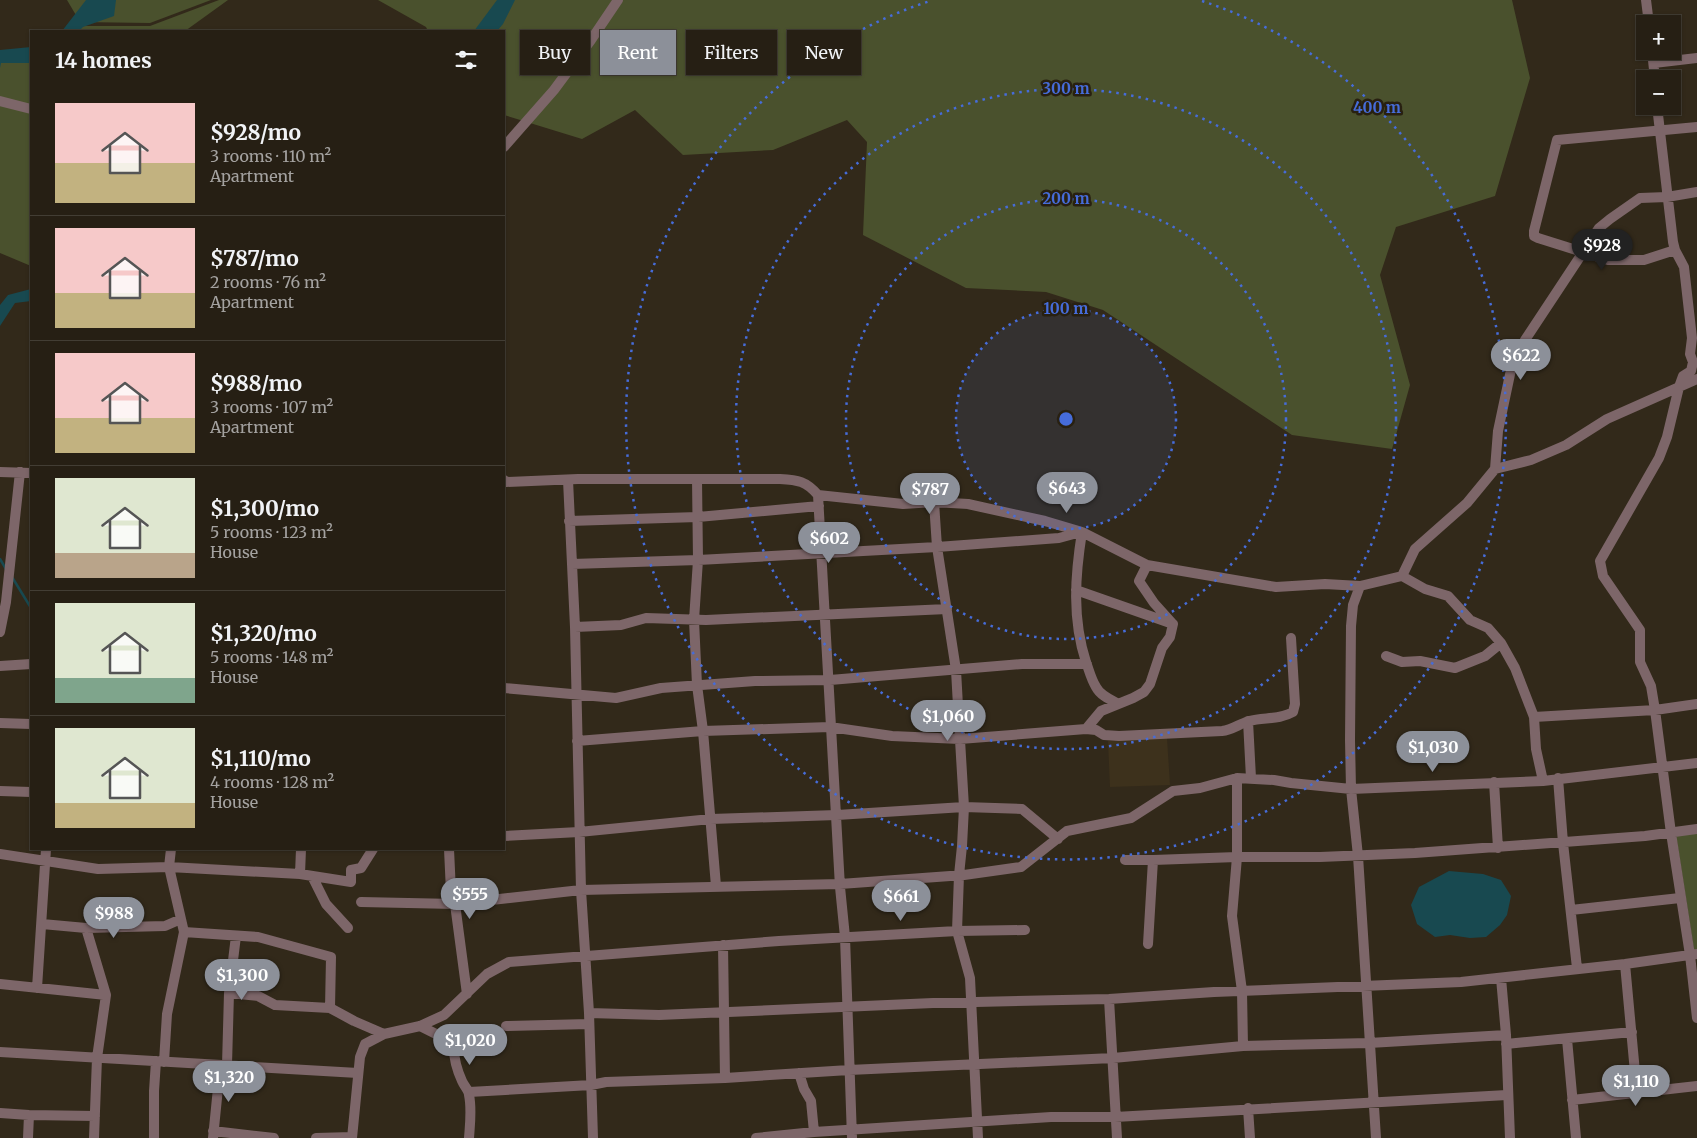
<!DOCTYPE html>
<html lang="en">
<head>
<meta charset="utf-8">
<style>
	body { margin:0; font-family:Merriweather,serif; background:#322c22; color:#f1f3f6; height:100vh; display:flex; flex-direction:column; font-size:19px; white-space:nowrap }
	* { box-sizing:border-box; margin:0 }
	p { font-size:16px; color:#a4a2a0 }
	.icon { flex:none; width:28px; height:28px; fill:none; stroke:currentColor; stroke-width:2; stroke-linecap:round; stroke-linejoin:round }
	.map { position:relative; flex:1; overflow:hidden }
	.drawer { position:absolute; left:30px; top:30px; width:475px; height:820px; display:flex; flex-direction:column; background:#261f14; border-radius:0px; box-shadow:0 1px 4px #0004,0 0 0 1px #423d34 }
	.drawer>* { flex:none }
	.hud { position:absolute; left:520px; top:30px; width:475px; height:45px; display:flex; gap:10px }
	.tools { position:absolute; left:1636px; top:15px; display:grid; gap:10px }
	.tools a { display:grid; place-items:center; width:45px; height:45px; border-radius:0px; background:#261f14; box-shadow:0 1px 4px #0004,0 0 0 1px #423d34; font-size:25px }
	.price { position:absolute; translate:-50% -42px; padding:0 11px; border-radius:18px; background:#8c9099; color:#fff; font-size:16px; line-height:32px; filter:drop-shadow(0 1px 2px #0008) }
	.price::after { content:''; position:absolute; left:50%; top:30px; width:15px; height:11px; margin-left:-8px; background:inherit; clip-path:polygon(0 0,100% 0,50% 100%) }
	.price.on { background:#222; color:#fff }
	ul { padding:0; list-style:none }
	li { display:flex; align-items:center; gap:15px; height:125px; padding:0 25px }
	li+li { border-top:1px solid #423d34 }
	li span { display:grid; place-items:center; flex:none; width:140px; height:100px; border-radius:0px; color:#555 }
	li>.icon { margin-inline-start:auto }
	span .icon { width:60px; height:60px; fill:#fffc; stroke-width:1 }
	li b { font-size:21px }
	h2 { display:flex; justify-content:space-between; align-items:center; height:60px; padding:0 25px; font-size:21px }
	.tag { padding:0 18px; border-radius:0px; background:#261f14; box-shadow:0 1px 4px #0004,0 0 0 1px #423d34; font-size:18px; line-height:45px }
	.tag.on { background:#8c9099; color:#fff }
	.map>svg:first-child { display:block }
</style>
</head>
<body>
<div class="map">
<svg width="1697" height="1138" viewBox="0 0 1697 1138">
	<rect width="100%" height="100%" fill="#32291a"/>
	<path fill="#3d311c" d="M1167,738l3,47 -60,2 -2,-46z"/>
	<path fill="#4a512d" d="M67,0h144l-61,23 -70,-1z
		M219,0h9l-43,31h-109l5,-5h69z
		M378,0h1134l18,78 -35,118 -99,31 -16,48 30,110 -18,64 -100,-14 -189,-125 -57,-18 -80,-4 -103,-53 4,-93 -20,-22 -74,30 -90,5 -48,-45 -53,29 -78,-24v-84h-76l-2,-4z
		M31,61v205l-31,-13v-191z
		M1697,832v117l-3,1 -18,-115z"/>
	<path fill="#184950" d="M86,0h30l-2,16 -31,11 -4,4h-17z
		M497,0h18l-12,24 -6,7h-23z
		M31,47v16h-30l-1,5v-18z
		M31,289v12l-16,2 -15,23v-21l8,-10z
		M1449,871l34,3 18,6 10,16 -4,19 -7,10 -14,12 -16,1 -20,-3 -15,2 -18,-13 -6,-19 8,-18z"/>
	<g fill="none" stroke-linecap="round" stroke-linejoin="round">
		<path stroke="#184950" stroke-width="2.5" d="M0,559l6,10
			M12,577l19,31"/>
		<path stroke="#7d6669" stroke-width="10" d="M1646,0l3,24
			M1652,51l3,28
			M1654,63l43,-5
			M0,101l31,8
			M1657,106l16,136 2,8 9,17 8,71 -2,16 3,8 -2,9 -8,5 -4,11 -12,50 -8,21 -59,103 3,15 37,54v32l11,24 4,24 16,123 19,122 7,63
			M504,147l50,-57 37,-50 27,-40
			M1675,250l-31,10h-36l-70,-22 -4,-2v-5l23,-91 140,-13
			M1495,469l36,-9 35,-15 41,-26 90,-40
			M0,472l31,1
			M697,479l1,81 -4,60 3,65 6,46 13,155
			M504,480l2,2 72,-3h202c18,1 26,2 38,16l22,392 5,50 7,201
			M568,480l7,147 6,263 8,123 4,125
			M818,495l85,9 31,-2 34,2 77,17 37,11 65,33 129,22 49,-3 35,2 42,-10 23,13 23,7 22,24 18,8 13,15 14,25 19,49 2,32 7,32
			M934,502l3,45 19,123 2,36 6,101 -2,39 -3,29 -2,56 13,47 8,160
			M569,521l129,-4 121,-11
			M1082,532c-7,44 -10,87 4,130 3,8 5,17 10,25 4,8 13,12 21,16
			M572,564l126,-4 239,-13 122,-9 22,-6
			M1147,565l-8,16 15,22 18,20
			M1402,576l13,-27 52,-46 28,-34 3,-38 14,-66 13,-25 74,-112 11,-9 30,-21 27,-1 30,-5
			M1360,586l-7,19 -2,21 -1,114 1,49 7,67 18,282
			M1076,590l97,34
			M575,627l46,-2 25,-7 60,2 241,-11
			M0,632l6,-30 14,-130
			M1386,656l16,6 18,-1 35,7 30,-12 16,-13
			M0,666l31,-2
			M504,688l112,10 45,-10 94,-7 75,-1 192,-16h65
			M1534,717l121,-7 42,-6
			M1248,721l3,57
			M0,723l31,1
			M1086,729l10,1 8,5 15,1 103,-5c10,-1 17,-7 27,-10 15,-4 30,-1 44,-9l2,-8 -4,-66
			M577,741l126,-10 127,-4 62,9 68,3 126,-10 15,-18 32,-13 11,-6 6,-8 12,-36 8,-11 3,-13
			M1237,778v79l-5,59 10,75 1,55
			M1558,778l5,65 14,125
			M1494,782l4,66
			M0,791l31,1
			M504,836l75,-4 132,-13 126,-4 127,-8 58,2 36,30
			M449,849l2,43 4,12 12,90
			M0,854l98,15 71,-2 131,7 51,8v-12l10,-2 12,-19
			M1125,860h28l84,-3h83l95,-4 230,-17 52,-7
			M300,874l1,-25
			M312,876l14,28 22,24
			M361,902l94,2 126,-14 259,-6 124,-9 57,-8 46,-36 64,-13 42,-27 27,-3 37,-10 37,2 17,3 60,6 192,-8 154,-18
			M1571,910l109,-12
			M42,924l44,4 79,-2 16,-7
			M86,928l20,67 -9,63 -3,80
			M184,932l74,5 73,20 -1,51 24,13 30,13
			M1148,944l5,-84
			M723,945l2,133
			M1625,964l12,130
			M1501,978l5,57 4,103
			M0,984l106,11
			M37,988l9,-139
			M229,993l29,3 17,9 55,3
			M1109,999l8,139
			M589,1013l70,2 274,-12 176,-4 105,-7 247,-10 164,-18 72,-10
			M420,1026l34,17c-1,14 2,25 8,38 2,5 7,9 7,14 3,14 1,29 0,43
			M506,1026l83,-2
			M1567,1039l9,99
			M1506,1044l126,-12
			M0,1052l358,21
			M164,1062l3,-48 17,-82 -15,-65 2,-18
			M799,1073l5,16 7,12 3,31
			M469,1092l122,-7 15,-3 119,-4 124,-8 264,-12 130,-12 126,-3 137,-8
			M1572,1100l125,-14
			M1248,1108l2,30
			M0,1113l29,2 66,1
			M213,1131l61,7
			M28,1138l1,-23
			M154,1138v-47l2,-30
			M213,1138l5,-50 9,-23 2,-72 7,-57
			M316,1138l36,-1
			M352,1138l8,-81 5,-13 19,-10 36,-8 24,-11 43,-41 22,-12 270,-21 178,-10 68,-1
			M756,1138l58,-6 237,-15h64l392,-22"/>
	</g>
	<circle cx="1066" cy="419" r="110" fill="#466cd9" fill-opacity=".12"/>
	<g fill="none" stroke="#466cd9" stroke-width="2.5" stroke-dasharray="2.5 5">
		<circle cx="1066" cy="419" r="110"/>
		<circle cx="1066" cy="419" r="220"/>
		<circle cx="1066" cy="419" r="330"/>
		<path d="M1202 1A440 440 0 1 1 930 1"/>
	</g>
	<circle cx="1066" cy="419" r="8" fill="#466cd9" stroke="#282011" stroke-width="2.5"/>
	<g font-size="15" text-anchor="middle" font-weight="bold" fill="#466cd9" stroke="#282011" stroke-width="5" stroke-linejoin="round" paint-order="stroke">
		<text x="1066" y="94">300 m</text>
		<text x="1377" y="113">400 m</text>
		<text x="1066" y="204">200 m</text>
		<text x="1066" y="314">100 m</text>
	</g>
</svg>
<div class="tools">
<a>+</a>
<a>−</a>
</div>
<b class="price on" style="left:1602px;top:271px">$928</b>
<b class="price" style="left:1521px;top:381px">$622</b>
<b class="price" style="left:1067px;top:514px">$643</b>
<b class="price" style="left:930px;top:515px">$787</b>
<b class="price" style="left:829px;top:564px">$602</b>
<b class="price" style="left:948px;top:742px">$1,060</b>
<b class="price" style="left:1433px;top:773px">$1,030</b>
<b class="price" style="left:470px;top:920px">$555</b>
<b class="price" style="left:901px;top:922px">$661</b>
<b class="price" style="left:114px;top:939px">$988</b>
<b class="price" style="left:242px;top:1001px">$1,300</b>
<b class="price" style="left:470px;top:1066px">$1,020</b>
<b class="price" style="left:229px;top:1103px">$1,320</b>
<b class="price" style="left:1636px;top:1107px">$1,110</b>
<div class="hud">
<a class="tag">Buy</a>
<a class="tag on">Rent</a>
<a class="tag">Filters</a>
<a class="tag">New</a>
</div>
<section class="drawer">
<h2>14 homes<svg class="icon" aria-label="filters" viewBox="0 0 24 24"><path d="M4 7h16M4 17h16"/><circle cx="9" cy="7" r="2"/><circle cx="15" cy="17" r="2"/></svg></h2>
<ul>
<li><span style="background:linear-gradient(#f6c9c9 60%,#c2b280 0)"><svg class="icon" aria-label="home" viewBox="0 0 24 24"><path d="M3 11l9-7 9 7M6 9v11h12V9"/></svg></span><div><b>$928/mo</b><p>3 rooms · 110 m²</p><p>Apartment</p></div></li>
<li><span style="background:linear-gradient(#f6c9c9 65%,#c2b280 0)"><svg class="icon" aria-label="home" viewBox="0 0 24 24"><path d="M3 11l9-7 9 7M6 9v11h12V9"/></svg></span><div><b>$787/mo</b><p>2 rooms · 76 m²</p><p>Apartment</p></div></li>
<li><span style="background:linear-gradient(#f6c9c9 65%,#c2b280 0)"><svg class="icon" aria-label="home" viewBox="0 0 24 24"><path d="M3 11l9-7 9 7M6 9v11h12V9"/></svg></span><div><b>$988/mo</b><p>3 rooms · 107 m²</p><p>Apartment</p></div></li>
<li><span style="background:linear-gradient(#dfe7d0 75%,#b9a48a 0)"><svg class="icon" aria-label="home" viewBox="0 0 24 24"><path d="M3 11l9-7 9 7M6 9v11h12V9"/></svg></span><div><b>$1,300/mo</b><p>5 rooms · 123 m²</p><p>House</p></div></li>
<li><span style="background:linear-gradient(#dfe7d0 75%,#7fa58c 0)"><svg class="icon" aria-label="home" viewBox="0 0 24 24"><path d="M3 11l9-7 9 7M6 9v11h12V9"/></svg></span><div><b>$1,320/mo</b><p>5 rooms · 148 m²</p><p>House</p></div></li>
<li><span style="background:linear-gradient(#dfe7d0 75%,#c2b280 0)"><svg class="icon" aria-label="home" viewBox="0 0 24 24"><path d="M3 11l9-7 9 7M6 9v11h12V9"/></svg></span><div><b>$1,110/mo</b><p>4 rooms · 128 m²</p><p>House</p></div></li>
</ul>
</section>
</div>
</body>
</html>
